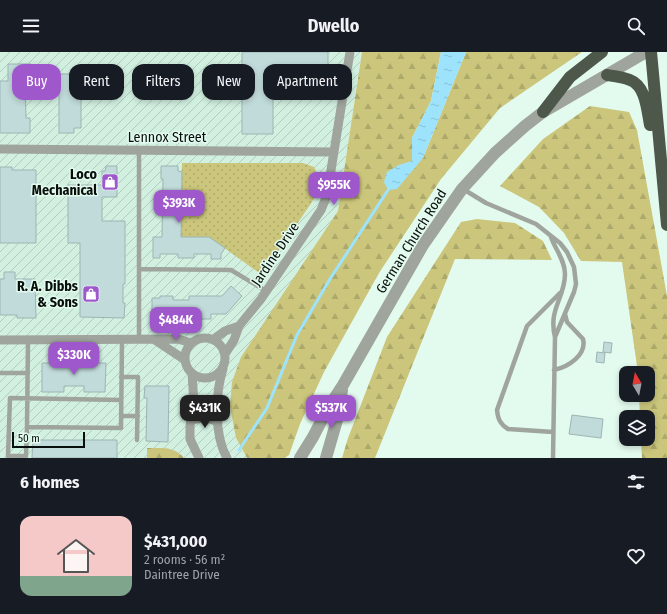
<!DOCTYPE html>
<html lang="en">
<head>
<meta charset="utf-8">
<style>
	body { margin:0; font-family:"Fira Sans Condensed",sans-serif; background:#20242c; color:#f1f3f6; height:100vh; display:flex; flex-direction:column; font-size:15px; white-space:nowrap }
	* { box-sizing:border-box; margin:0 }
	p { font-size:13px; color:#9ea1a6 }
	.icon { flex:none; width:22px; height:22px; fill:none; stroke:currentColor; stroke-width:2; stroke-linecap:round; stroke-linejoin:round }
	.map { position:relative; height:406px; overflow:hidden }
	.panel { display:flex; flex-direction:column; background:#171b24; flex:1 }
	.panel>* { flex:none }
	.top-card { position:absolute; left:12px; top:12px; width:400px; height:36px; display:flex; gap:8px }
	.needle { width:26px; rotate:350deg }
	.fabs { position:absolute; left:619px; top:314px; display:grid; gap:8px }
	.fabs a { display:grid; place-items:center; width:36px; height:36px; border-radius:8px; background:#171b24; box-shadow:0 2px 6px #0003; font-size:20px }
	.scale { position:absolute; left:12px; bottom:10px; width:73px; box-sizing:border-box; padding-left:4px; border:2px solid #070e0b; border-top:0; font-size:11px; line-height:14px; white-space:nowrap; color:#070e0b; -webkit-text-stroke:3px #e3faee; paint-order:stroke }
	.price { position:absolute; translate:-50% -34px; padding:0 9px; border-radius:8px; background:#9f58cc; color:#fff; font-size:13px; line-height:26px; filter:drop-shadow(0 1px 2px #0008) }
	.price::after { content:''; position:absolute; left:50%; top:24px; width:12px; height:9px; margin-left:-6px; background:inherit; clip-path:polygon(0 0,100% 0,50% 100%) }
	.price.active { background:#222; color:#fff }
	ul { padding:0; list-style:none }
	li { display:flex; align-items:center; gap:12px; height:100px; padding:0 20px }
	li span { display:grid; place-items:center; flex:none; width:112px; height:80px; border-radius:12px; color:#555 }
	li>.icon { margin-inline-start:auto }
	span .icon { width:48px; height:48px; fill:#fffc; stroke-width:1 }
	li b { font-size:17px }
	h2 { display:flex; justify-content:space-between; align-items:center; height:48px; padding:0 20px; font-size:17px }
	.tag { padding:0 14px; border-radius:12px; background:#171b24; box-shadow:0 2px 6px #0003; font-size:14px; line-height:36px }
	.tag.active { background:#9f58cc; color:#fff }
	header { display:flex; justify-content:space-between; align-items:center; height:52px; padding:0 20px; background:#171b24; font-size:18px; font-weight:700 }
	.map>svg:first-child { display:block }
</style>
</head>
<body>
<header><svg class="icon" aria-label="menu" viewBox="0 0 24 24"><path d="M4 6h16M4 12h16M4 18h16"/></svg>Dwello<svg class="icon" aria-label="search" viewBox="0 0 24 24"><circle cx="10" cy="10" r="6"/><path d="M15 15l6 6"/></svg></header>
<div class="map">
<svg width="667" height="406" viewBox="0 0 667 406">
	<defs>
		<pattern id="industrial-furrows" width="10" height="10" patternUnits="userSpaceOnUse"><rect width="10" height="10" fill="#d1f0e0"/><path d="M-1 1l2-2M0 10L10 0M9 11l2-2" fill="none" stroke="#b2cdbf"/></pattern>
		<pattern id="grass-dots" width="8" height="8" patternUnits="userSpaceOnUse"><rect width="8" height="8" fill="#cbc67c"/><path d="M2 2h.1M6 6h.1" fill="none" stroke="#ada96a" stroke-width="1.8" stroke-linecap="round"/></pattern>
		<pattern id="forest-firs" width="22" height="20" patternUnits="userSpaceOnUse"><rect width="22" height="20" fill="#cbc67c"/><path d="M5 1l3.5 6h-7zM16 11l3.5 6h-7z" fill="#ada96a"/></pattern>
		<pattern id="water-ripples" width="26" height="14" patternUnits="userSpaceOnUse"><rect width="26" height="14" fill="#9ee3fc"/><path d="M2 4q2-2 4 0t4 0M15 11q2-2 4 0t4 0" fill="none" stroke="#87c2d7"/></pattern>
	</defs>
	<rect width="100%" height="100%" fill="#e3faee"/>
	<path fill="url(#industrial-furrows)" d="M0,0h362l-24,159 -96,146 -12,50 6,31 11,20h-63l-4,-5 -33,-5v10h-147z"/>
	<path fill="url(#grass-dots)" d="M182,111h121l11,4 4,9v12l-6,14 -50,73 -53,-38h-28z"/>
	<path fill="url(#forest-firs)" d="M362,0h79l-10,49 -19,37v23l-13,4 24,-7 43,-106h116l-82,56 -59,71 -62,94 -55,99 -24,52 -11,31 -4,3h-38l-11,-20 -6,-31 2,-25 9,-25 97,-146z
		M590,54l39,6 8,18 30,166v162h-25l-1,-19h7v-22h-8l-1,-22h9v-22h-10l-16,-111 -41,-1 -17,-28 -25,-26 -39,-21 43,-47z
		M477,167l38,4 28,18 9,19 -97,-1 -80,199h-33l6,-20 39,-101 74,-115z
		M147,396c14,0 28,-2 37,10h-37z"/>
	<path fill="url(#water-ripples)" d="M441,0h25l-43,106 -26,31 -9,1 -4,-8 3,-10 12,-7 13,-4v-23l19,-37z"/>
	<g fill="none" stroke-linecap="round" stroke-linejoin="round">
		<path stroke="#9ee3fc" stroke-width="3" d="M239,398l28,-42 30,-73 33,-56 60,-92"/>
	</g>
	<path fill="#c1dbda" stroke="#9bb5b3" d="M242,0h86v28h-19v3h-20v-4h-16v55h-31z
		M8,12h23v16h-6l1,38h4v15h-30v-52h8z
		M59,22h22v54h-7v5h-15z
		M106,114h11v31h-15v24h23v63h-2v19h2l-1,15 -44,-1v-74h-12v-58h34v-14h3z
		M161,114h17v5l4,1 -1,65h28l16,11 -4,6v5h-10v-5h-17v4h-16v-4h-18v4h-7v-21h9l1,-58h-2z
		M0,115h12v3h24v73h-36z
		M4,220h11v7h20l1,39h-19v-3h-17v-36h4z
		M231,234l11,10 -16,18h-15v5h-16v-3l-28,-1v3h-15v-20h8v-2h13v4h16v-4h33z
		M604,290l8,1 -1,10 -8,-1z
		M597,300l8,1 -1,10 -8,-1z
		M64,307h20v4h22l-1,29h-21v-6h-20v6h-22v-29h22z
		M145,334h24l-1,56 -22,-1 1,-43h-3z
		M572,363l31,4 -2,19 -32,-4z
		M33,388h84v18h-85z"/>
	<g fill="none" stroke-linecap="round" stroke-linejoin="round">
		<path stroke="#9fa49c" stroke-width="4.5" d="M463,137l23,14 50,21 24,19 7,9 7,15 2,17 -2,8 -19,45
			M551,185c4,12 14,23 14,37 0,24 -17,35 -10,63l-2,121
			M139,217l92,1 35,21
			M28,288l-1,87 94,1 1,-88
			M139,288v-190
			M554,318c14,-3 33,-15 29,-31l-16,-17 -2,-8
			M0,321h28
			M121,325h17l-1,63
			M121,364h17
			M27,375l-1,29h-18l2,-58 111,2
			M553,380l-45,-3c-8,-5 -10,-10 -11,-19l30,-84 33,-33"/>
		<path stroke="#9fa49c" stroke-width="9" d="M0,97l333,3
			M185 306a20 20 0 1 1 40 0a20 20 0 1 1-40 0Z
			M214,287l11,-8 14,-5
			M0,288l178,-1 13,4
			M155,288l30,20
			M225,302l9,-14 5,-14 22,-27 60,-89 6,-15 23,-143
			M223,317c-8,25 -9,66 4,89
			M192,321l2,31 -4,22v13l9,19
			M192,368c10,-3 17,-2 26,2"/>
		<path stroke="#9fa49c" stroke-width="12" d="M300,406l13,-21 15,-29 15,-23 80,-140 39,-56 33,-36 30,-27 18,-14 103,-60
			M326,406l11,-38 5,-30"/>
		<path stroke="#4e584a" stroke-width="12" d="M651,0l16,173
			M607,23c7,1 16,2 23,5 16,6 17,30 20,45
			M543,60l27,-35 32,-25"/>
	</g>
	<defs>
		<symbol id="shop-square" viewBox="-11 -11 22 22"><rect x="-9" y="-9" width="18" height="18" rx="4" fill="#9f58cc" stroke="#e3faee"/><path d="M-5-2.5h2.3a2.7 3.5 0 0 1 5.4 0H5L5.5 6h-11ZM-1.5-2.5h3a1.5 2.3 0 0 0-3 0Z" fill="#fff"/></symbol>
	</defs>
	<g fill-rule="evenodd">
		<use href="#shop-square" x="100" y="120" width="20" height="20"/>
		<use href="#shop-square" x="81" y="232" width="20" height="20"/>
	</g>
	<g text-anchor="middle" stroke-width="3" stroke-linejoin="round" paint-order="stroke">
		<g font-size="14" fill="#070e0b" stroke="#e3faee">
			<text x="167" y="90">Lennox Street</text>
			<text transform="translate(411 189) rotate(-58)" y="5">German Church Road</text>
			<text transform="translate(275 202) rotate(-56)" y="5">Jardine Drive</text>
		</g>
		<g font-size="14" font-weight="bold" fill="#070e0b" stroke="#e3faee" text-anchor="end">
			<text x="97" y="127">Loco<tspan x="97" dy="16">Mechanical</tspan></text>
			<text x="78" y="239">R. A. Dibbs<tspan x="78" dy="16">&amp; Sons</tspan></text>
		</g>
	</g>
</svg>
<div class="fabs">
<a><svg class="needle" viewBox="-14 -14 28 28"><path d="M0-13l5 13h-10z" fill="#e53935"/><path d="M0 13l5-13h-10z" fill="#9ea1a6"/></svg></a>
<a><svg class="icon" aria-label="layers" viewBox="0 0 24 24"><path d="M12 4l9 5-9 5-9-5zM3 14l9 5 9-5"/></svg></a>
</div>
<div class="scale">50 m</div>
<b class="price" style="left:334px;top:154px">$955K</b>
<b class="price" style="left:179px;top:172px">$393K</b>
<b class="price" style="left:176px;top:289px">$484K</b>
<b class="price" style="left:74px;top:324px">$330K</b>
<b class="price active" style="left:205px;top:377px">$431K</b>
<b class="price" style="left:331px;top:377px">$537K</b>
<div class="top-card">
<a class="tag active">Buy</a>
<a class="tag">Rent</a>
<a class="tag">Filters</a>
<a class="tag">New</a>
<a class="tag">Apartment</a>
</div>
</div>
<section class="panel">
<h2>6 homes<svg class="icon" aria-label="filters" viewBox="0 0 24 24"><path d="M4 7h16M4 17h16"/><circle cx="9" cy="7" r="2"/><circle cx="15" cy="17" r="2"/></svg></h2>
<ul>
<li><span style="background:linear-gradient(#f6c9c9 75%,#7fa58c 0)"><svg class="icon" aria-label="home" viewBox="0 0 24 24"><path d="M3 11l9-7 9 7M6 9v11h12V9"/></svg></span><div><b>$431,000</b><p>2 rooms · 56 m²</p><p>Daintree Drive</p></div><svg class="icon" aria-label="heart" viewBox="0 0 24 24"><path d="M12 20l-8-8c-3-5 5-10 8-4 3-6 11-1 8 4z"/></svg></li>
</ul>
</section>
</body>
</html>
